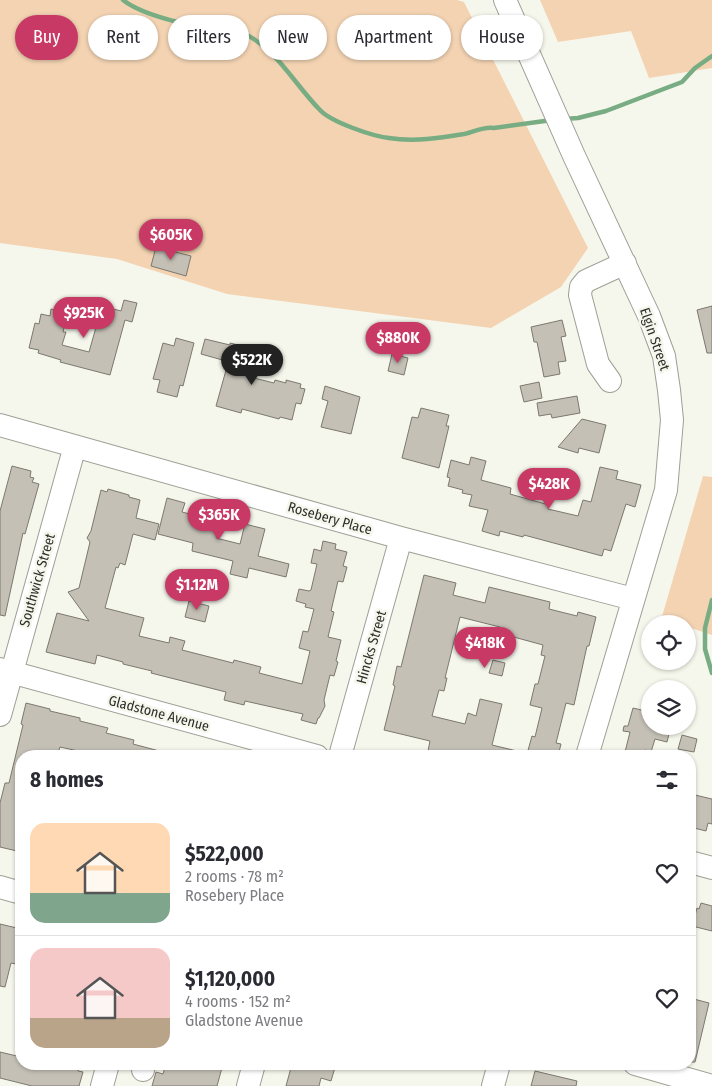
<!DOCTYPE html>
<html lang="en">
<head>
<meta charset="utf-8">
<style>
	body { margin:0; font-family:"Fira Sans Condensed",sans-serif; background:#f2f2f3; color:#2b2b33; height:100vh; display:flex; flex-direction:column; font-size:19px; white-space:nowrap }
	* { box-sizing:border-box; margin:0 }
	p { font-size:16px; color:#7c7c81 }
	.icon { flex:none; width:28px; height:28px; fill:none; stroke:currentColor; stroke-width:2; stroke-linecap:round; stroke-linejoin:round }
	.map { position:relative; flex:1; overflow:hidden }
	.details { position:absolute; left:15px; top:750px; width:681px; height:320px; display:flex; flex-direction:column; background:#fff; border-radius:20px; box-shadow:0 1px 4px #0004 }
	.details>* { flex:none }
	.hud { position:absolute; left:15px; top:15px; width:682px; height:45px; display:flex; gap:10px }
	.tools { position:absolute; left:641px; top:615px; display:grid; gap:10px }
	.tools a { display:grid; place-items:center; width:55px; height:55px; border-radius:50%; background:#fff; box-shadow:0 1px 4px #0004; font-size:25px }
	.price { position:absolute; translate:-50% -42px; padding:0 11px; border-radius:18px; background:#c83a65; color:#fff; font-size:16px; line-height:32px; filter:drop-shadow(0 1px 2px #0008) }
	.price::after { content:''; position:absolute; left:50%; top:30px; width:15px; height:11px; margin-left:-8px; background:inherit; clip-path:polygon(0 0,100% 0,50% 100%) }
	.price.active { background:#222; color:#fff }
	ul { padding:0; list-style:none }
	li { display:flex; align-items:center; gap:15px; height:125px; padding:0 15px }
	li+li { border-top:1px solid #e1e1e2 }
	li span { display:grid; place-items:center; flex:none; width:140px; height:100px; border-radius:15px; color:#555 }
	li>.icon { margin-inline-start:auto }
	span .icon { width:60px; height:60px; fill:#fffc; stroke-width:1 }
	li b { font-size:21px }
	h2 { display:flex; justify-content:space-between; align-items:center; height:60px; padding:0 15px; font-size:21px }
	.chip { padding:0 18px; border-radius:22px; background:#fff; box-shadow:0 1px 4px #0004; font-size:18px; line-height:45px }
	.chip.active { background:#c83a65; color:#fff }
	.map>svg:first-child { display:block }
</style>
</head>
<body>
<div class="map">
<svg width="712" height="1086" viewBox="0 0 712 1086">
	<rect width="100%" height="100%" fill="#f6f7ec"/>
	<path fill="#f3d3b2" d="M0,0h457l7,2 124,246 -27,39 -70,41 -264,-34 -110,-35 -117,-16z
		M540,0h172v68l-63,10 -18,-47 -73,11z
		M703,476l9,1v158l-24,-8v-3h-13l-14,-4z"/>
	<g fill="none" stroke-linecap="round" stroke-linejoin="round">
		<path stroke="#78ac83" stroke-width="4.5" d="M123,0c15,12 49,21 67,25 17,3 37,1 53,8 33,15 52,52 77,77 11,12 52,26 69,28 25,4 51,0 75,-4 10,-2 20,-8 30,-6l58,-8
			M564,119l14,-1 28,-7 76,-29 13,-14 17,-12
			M712,600l-7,28v21l7,24"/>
	</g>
	<path fill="#c4c0b6" stroke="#7c786f" d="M156,247l35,9 -5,20 -35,-10z
		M124,300l13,3 -5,19 -7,-2 -15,55 -50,-13 1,-2 -23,-7 1,-3 -10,-2 6,-25 4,1 2,-10 9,2 1,-7 17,4 -5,19h3l-4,13 27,7 13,-46 19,5z
		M712,306v47h-5l-10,-43z
		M562,320l4,16 -5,1 5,24 -8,1 2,12 -16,3 -7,-35h-3l-3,-15z
		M176,338l18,5 -11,43 -3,-1 -3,12 -20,-5 3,-12 -7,-1 10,-36 11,3z
		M205,339l25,6v-2l16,4 -6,24 11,3 -1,3 24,6 1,-3 11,3v-3l15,4 -1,4 5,1 -4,15 -5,-1 -4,17 -12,-3 -1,2 -37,-10 -1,4 -25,-7 12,-43 -3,-1 1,-1 -25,-7z
		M392,354l16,4 -4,17 -16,-4z
		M539,382l3,16 -18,4 -4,-16z
		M325,386l35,11 -9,37 -30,-7 7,-26 -6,-2z
		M577,396l3,17 -28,5 -1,-4 -12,2 -2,-13z
		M421,408l28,7 -3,11h3l-10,42 -37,-10 10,-41 6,1z
		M582,419l24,6 -7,28 -20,-5 -1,5 -20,-6z
		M471,457l15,4 -5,19 30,8 -1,6 39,11 -1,4 30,7 5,-16 8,2 9,-35 18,4 -2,8 25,6 -6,22 -9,-3 -15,47 -7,-2 -2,7 -78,-21 -1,2 -23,-6 -1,5 -17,-5 6,-21 -19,-4 3,-11 -10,-2 1,-3 -15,-4 2,-8 -3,-1 4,-17 18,5z
		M12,466l19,5 -1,6 4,1 -2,4 7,2 -14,50 -2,-1 -18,83 -5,-1v-104z
		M108,489l21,6v2l11,3 -4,18 23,6 -4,16 -22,-6 -8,31 -5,-2 -2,5 -2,-1 -11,41 39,10 -5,18 30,7 1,-6 15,4 -3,9 4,1 47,12 1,-3 27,7 -2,6 43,11 8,-33 -11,-3 4,-17 5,1 6,-23 -9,-2 1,-3 -10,-3 3,-12 10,2 2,-1 6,-26 -6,-1 3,-14 7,2 2,-10 13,3 -1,5 12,3 -4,14 4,1 -4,15 -5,-1 -7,30 3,1 -6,25 13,3 -5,21 2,1 -4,14 -4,-1 -6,25 1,6 -6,12h-1l-2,6 -15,-4 2,-6 -58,-13 -1,4 -20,-5 2,-8 -75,-19 1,-2 -29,-7v-2l-26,-7 -2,9 -49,-12 11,-39 32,8 -21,-29 11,-4 11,-46 -3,-4 4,-7 10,-41 6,2z
		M167,498l18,5 -3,9 38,10 -4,16 24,6 5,-20 20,5 -7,27 31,8 -3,13 -37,-9 -2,10 -17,-4 3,-13 -41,-10 1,-8 -35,-9z
		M424,575l32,8 -3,12 32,8 4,-16 61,15 -1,7 28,7 1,-4 18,5 -7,29h-2l-13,59 -8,-2 -10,40 5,1 -3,12h-20l-11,-2 5,-18 3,1 7,-29 -12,-3 5,-21h3l7,-28 -4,-1 2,-10 -44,-12 1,-6 -40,-10 -15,61h2l-3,13 -5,-1 -7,26 33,8 3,-11 8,3 4,-17 22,5 -10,41 29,7 -1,4h-69l-23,-5 2,-10 -46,-11 11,-44 -2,-1 4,-19 4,1z
		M189,601l20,5 -4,16 -20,-5z
		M493,660l12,3 -3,13 -13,-3z
		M26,703l24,6v2l30,7v3l28,7 -2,5 28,7 -1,4 30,8 -1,4h-80l1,-4 -23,-5 -3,9h-36v96l-21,-5v-44l5,-20h4l14,-58 -2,-1z
		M633,708l17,4v14h21l-4,16 -12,-3 -4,13 -6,-2 -1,6h-20l6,-24 -7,-1 1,-5h4z
		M682,735l15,4 -3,13 -16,-3z
		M695,795l17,4v25l-4,-1 -2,8 -16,-4v-13z
		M701,903l11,3v25l-20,-5 5,-18 2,1z
		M0,924l21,5v36l-10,-2 -6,24 -5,-1z
		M690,998l19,5 -14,59h-5z
		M0,1052l21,5v7h59l-2,7 5,1 -4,14h-47l-32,-8z
		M166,1064h57l-6,22h-65l4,-14 7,2z
		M292,1064h44l-5,17 -10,-3 -2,8h-33z
		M535,1071l42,10 -1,5h-45z"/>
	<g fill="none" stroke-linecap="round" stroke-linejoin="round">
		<defs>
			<path id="minor" d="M505,0l70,158 74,158 15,40 5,34 3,30 -6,70 -79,266
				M610,381l-12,-17 -18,-69 1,-8 5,-6 39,-18
				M0,425l401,113 232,61
				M0,669l317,87
				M0,715l75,-269
				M340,756l61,-218
				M690,862l22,6
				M0,887l21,6
				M635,1064l77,22
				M143,1070l1,-6
				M102,1086l6,-22
				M248,1086l6,-22
				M493,1086l6,-22"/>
		</defs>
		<use href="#minor" stroke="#9e9f95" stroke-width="24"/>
		<use href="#minor" stroke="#fff" stroke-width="22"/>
	</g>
	<g text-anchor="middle" stroke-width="5" stroke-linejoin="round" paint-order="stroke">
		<g font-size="14" fill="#2e2e2a" stroke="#f6f7ec">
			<text transform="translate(655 339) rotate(71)" y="5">Elgin Street</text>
			<text transform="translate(330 518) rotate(16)" y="5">Rosebery Place</text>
			<text transform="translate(37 580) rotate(-74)" y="5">Southwick Street</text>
			<text transform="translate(371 647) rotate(-74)" y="5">Hincks Street</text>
			<text transform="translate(159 713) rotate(15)" y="5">Gladstone Avenue</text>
		</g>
	</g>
</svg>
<div class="tools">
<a><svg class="icon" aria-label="locate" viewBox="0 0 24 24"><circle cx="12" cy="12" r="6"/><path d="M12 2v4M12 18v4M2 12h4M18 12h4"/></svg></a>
<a><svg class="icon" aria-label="layers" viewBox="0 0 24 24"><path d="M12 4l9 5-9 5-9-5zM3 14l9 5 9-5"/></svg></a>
</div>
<b class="price" style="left:171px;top:261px">$605K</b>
<b class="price" style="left:84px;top:339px">$925K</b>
<b class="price" style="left:398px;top:364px">$880K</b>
<b class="price active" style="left:252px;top:386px">$522K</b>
<b class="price" style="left:549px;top:510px">$428K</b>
<b class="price" style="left:219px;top:541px">$365K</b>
<b class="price" style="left:197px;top:611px">$1.12M</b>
<b class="price" style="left:485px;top:669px">$418K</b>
<div class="hud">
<a class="chip active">Buy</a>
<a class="chip">Rent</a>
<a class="chip">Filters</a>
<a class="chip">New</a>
<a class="chip">Apartment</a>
<a class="chip">House</a>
</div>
<section class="details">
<h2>8 homes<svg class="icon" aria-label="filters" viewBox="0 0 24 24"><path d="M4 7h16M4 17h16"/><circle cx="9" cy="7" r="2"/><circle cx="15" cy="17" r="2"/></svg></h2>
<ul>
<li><span style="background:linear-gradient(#ffd9b3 70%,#7fa58c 0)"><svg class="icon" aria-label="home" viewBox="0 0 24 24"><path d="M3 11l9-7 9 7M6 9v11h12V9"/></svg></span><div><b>$522,000</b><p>2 rooms · 78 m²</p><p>Rosebery Place</p></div><svg class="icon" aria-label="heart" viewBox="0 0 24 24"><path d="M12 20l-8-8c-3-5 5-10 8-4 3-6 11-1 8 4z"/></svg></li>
<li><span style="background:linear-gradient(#f6c9c9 70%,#b9a48a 0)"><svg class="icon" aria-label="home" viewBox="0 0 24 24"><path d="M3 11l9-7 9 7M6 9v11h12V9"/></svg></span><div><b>$1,120,000</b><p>4 rooms · 152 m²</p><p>Gladstone Avenue</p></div><svg class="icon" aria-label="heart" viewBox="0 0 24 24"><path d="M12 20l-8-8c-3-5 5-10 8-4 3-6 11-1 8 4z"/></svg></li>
</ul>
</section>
</div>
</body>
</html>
